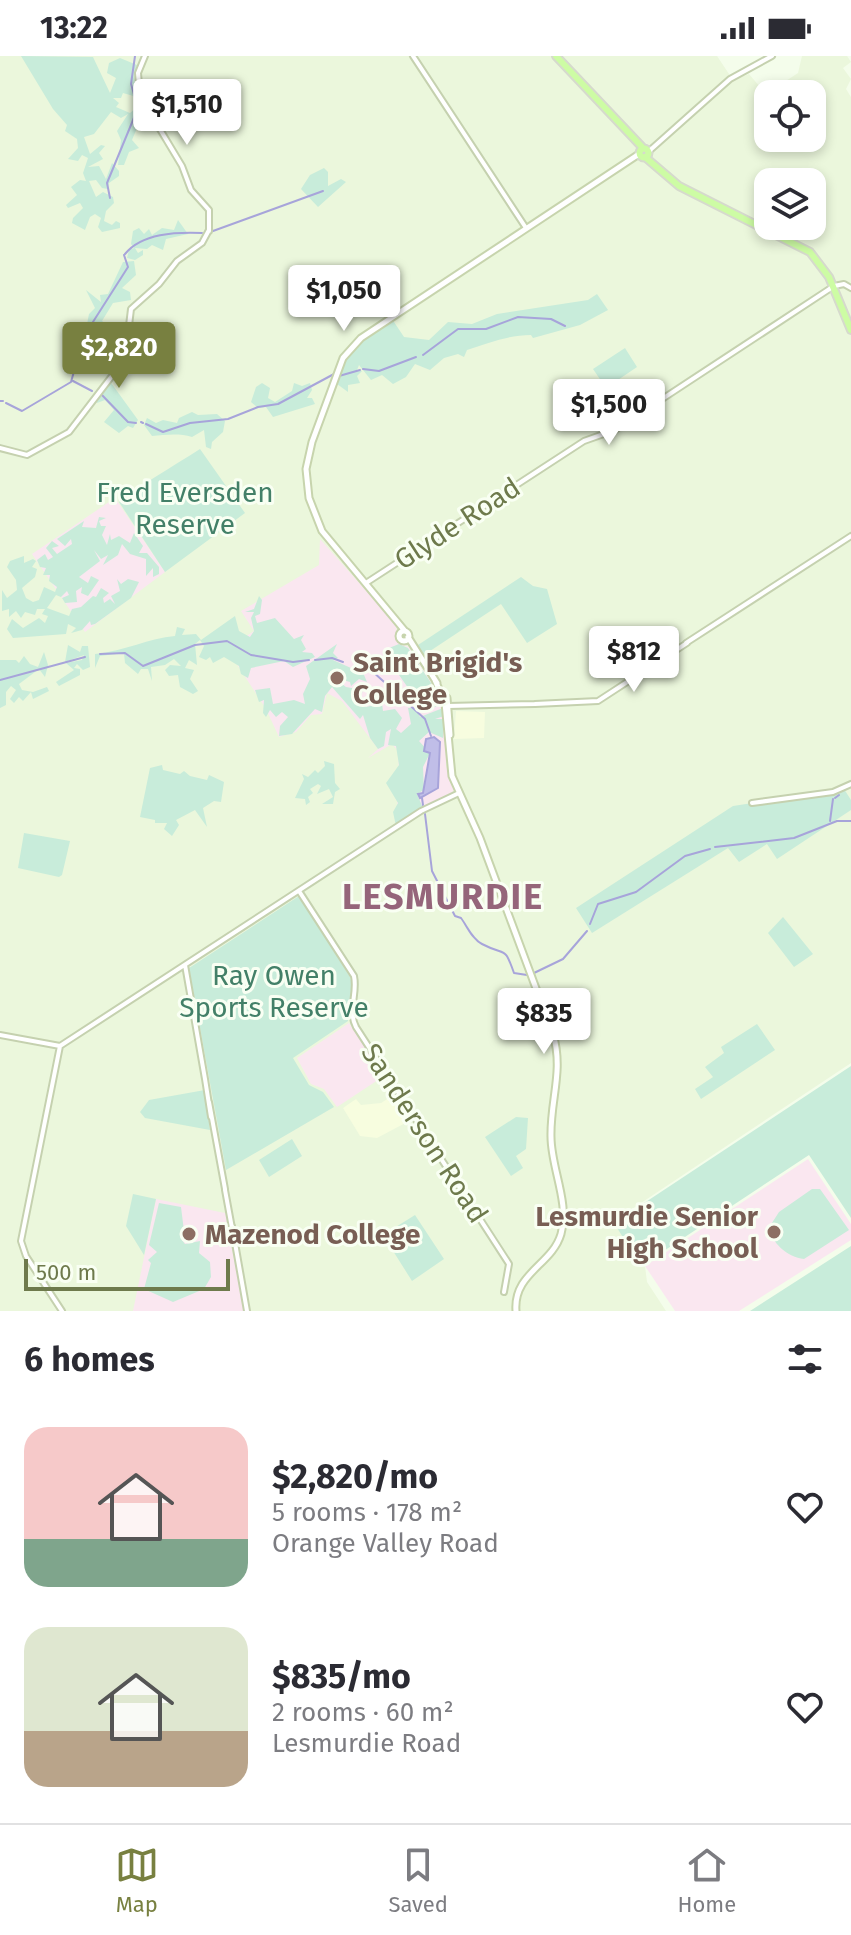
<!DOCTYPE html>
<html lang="en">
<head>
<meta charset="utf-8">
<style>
	body { margin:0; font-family:"Fira Sans",sans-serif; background:#f7f7f7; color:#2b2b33; height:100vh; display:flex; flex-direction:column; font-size:30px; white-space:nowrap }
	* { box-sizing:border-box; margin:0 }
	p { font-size:26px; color:#7c7c81 }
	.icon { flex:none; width:44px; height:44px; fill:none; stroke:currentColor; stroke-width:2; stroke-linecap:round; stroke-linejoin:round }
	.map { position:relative; height:1255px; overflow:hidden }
	.panel { display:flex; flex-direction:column; background:#fff; flex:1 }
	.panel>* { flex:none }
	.buttons { position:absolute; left:754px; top:24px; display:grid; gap:16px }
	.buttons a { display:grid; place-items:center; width:72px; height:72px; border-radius:16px; background:#fff; box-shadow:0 4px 12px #0003; font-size:40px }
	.scale { position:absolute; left:24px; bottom:20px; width:206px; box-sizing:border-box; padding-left:8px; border:4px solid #6e7a4c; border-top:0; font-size:22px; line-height:28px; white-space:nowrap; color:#6e7a4c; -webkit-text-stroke:6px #f9fff3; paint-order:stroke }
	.price { position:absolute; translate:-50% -68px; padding:0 18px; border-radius:8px; background:#fff; color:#222; font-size:26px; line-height:52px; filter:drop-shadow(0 2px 4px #0008) }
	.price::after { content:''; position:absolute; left:50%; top:48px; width:24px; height:18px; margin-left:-12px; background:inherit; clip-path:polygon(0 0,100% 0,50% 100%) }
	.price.active { background:#788040; color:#fff }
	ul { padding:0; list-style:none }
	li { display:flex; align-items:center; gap:24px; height:200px; padding:0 24px }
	li span { display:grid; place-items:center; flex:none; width:224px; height:160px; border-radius:24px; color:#555 }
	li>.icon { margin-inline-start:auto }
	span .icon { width:96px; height:96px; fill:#fffc; stroke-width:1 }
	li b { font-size:34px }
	h2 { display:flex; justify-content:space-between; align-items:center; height:96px; padding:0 24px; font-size:34px }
	.status { display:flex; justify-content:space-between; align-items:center; height:56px; padding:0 40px; background:#fff; direction:ltr }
	.status svg { height:22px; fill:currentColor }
	.menu { display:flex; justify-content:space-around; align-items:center; height:112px; border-top:2px solid #e1e1e2; background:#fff; font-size:22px; color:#7c7c81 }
	.menu a { display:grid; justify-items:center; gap:4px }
	.menu .active { color:#788040 }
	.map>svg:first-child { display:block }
</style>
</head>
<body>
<div class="status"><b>13:22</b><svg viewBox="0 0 49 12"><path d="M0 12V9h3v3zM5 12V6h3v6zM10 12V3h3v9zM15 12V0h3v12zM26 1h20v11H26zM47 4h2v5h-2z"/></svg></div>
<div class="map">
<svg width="851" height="1255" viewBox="0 0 851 1255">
	<rect width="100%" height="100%" fill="#f4fdeb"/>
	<path fill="#ebf7dc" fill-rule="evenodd" d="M0,0h717l16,24 16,-6 17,20 32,-21 4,-17h45l4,6 -8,6 8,11 -5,10 5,8v966l-237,158 31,45 2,16 19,29h-666zM768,38h44v44h-44zM768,126h44v44h-44z"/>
	<path fill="#f7fddf" d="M456,655l29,1 -1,26 -30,1z
		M395,1038l16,26 -34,18 -17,-2 -17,-28 13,-9 5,6 20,-2z"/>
	<path fill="#fae7f0" d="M115,442l50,74 -80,60 -53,-78z
		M320,483l66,74 10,14 3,16 10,4 30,48 8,30 -1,41 8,24 -14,14 -19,7 -24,-2 2,-57 -7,-8 -24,14 10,-9 -36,-48 -15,-8 -5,21 -11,1 -15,17 -17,5 -13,-28 -39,-60 27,-18 -13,-20 78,-46z
		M349,967l35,53 -47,31 -13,-18 -13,-5 -14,-26z
		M808,1103l43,65v16l-112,71h-64l-30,-45z
		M156,1143l69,14 19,98h-111z"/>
	<path fill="#c8ecda" d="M21,0l72,1 17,36 6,-15 -9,-5 2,-10 11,-5 17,7 -3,10 3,22 -14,-4 -2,5h-8l6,5 -3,4 14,6 6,-5 1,-7 5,2 2,8 -12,29 7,8 -10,4 -5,13h-6l3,-25 -4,-9 11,-17 -7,4 -10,-6 -17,22 -10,3 6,17 11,-9 4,1 -6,7 4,6 -15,8 11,-1 7,13 6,-16 7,8v5l-10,7 -1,6 -6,-1 -6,-8 -7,1 7,16 7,-5 10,5 1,6 -8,8 -2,10 8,4 4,-4 4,2v5l-18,4 -4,-5 3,-9 -6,-4 -5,3 -5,13 -13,-7 1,-5 10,-10 -3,-5 -12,5 -2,-3 11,-10 -6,-8 9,-7 6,1 -3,-8 5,-15 -6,-3 -4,6 -10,-2 10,-11 -1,-9 -12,-8 2,-6 -14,-16z
		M324,112l4,4v14l13,-7 5,3 -28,25 -17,-18 9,-14z
		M178,164l10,14 -22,5 -3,11 -11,-5 -5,4 -12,-1 3,5 5,-3v5l-8,5 -8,-2 2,-8 5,-2 -3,-4 2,-13 6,-3 5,6 5,-5 3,6 10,-7 12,2z
		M134,205l2,14 -14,13 8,4 1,8 -18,3 -11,18 23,18v20h-6l-3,-9 -29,-26 2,-10 6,-6 -9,-18 15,12 -1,-7 8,-1 15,-32z
		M597,238l11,16 -28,15 -47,13 -2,-3c-22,0 -43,8 -64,15l-3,7 -6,-3 -14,4 -14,12 -15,-6 -9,13 -13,7 -11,-9 -11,5 -12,-15 -2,5 5,1 -5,5 3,7 -12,2v7l-11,-8 15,-40 40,-25 12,18 25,3 19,-18 24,2 25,-10 91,-14z
		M625,292l12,19 -31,21 -13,-19z
		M109,324l29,40 -5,8 -5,-2 -9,7 -15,-11 10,-12 -9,-10 -8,3 -2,-5z
		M262,327l8,5 -2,10 7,4 17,-11 2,-8 8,3 8,-3 2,7 -5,8h5l3,6 -42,13 -7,-10 -8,1 -7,-6 5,-15z
		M192,356l6,3 19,-1 8,7 -2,11 -11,10 -1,7 -5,-2 -2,-17 -12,7c-13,-4 -27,-2 -40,-1l-8,-11 3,-7 9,5 7,-3 14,3 2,-5z
		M200,393l45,64 -80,59 -46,-70c23,-18 53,-35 81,-53z
		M99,461l7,1 -7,3 2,5h5l-4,9 5,10 3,-11 1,6 8,-4 11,7 4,-10 9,13 -4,7h8l12,14v7l-6,3v-9l-7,8v-17l-16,-5 -8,-10 -4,11 -15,10 5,-10 -7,4 -7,-9 6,11 -21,16 9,6 3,-7 8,4 -11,16 -7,-3 1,-6 -6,4 1,11 -12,1 -3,-5 7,-3 -2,-4 -6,6 -5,-2 -9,13 22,8 3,-7 9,-2 12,-11 3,1 5,-9 8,5 -6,5 1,5 6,-4 5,5 -4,-8 9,-5 -3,-12 4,5 7,-5 11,3 -8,16 -36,26 -4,1 -1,-4 -8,9 -11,3 5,-5 -8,-4 -2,10 -53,4 -6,-9 5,-10 11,9 16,-10 6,5 3,-7 -6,-2 3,-5h-8l-2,6 -10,-3 -4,6 -5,-7 -7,6v-8l-7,2v-21l5,8 10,-8 -1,-10 -9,-13 3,-6 14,-5v7l9,-4 3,2 -4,6 5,2 -2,8 -13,11 4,10 7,4 6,-2 5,-13 11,5 2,-5 -8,-6 1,-6h-7l3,-7 -6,-1 -3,-7 8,-6 3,6 5,-3 -7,-9 6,-7 7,5 -7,2 5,6 15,-10 -1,-5 -6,7 -8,-7 27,-18 -2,6 14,1z
		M521,521l12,9 14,3 10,35 -30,19 -26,-39 -77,51 -6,-10z
		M259,540l3,4 -2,14 -5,2 2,7 18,-5 19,21 10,-4 -3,5 5,9 -4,3 10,1 3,4 -22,10 -9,-6 -33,7 -3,10 -7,-4 -2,-8 -15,-9 -11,6 -3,-6 -4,3 -7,-3 5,-11 -4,-6 -5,4 2,21 -8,-5 -4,8 9,2 -4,9 8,12 -5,3 -13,-7 -2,-12 -9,1 -4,-6 5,-5 11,1 -7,-7 -9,6 -14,2 1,14 -4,-12h-7l-3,5 -13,-11 -1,-10 -24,3 -5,12v-14c30,-3 54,-16 80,-18l2,-9 8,2 -3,6 14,-1 5,6 34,-24 4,15 11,6 4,-6 -3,-13 3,-6h-9l9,-3z
		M337,588l-4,9 5,5 -5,2 18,8 8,-5 8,19 -8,-3 -8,7 -1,-4 -17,-5 13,10 17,3 -3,9 6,8 16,-4 1,8 12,-2 7,9 -6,11 5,4 10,-9 -3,-16h8l4,9 23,-9 1,8 -9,3h9l-1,19 -14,-6 -10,9 11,12 -7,14 1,23 -7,4 6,14 -18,18h-9l-3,-14 5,-9 -12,-20 13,-18 -3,-19 -8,-1 3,-16 -5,3 -2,14 -6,3 -8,-11 -7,-23 -3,4 -28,-32 -7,9 -3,16 -7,-3 -23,25 -13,2 1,-10 8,-9 -6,-5 -6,5 -6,-7 -4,7 -3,-4 1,-13 -5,2 -4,-12 15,-2 3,16 21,-4 11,4 -2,-10 7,-15 -4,-13z
		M399,588l9,4 31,47 2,9 -16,8 -40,-57 -1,-5z
		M68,589l12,7 2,-6h6l2,21 -7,3 -6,-6 -3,4 6,1v6l-21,11 -3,-4 18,-12 -8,-7 16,-3 2,-5 -19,7z
		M44,596l4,13 -3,12 -6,-8 -20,15 3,6 11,2 14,-5 2,4 -16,8 -2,-7 -8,9 -4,-4 -5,6 -4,-4 6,-9 -5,-4 -5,6v13l-6,3v-48h16l3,3 5,-7 6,8 8,3z
		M324,705l10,3 1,19 5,6 -5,3 -2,12h-11l11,-7 -4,-8 -12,5 4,-8 -3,-2 -8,5 3,4 -5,4 2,5 -4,3 -1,-6 -10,-1 9,-19 -2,-5 6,3 7,-7 3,3 7,-7z
		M162,709l1,5 17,4 4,-3 6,5 17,4 2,-5 15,7 -3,20 -7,-1 -11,7 4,19 -12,-17 -19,10 3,5 -7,11 -8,-7 3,-6h-12v-3l-15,-3 10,-49z
		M844,733l7,11v10l-74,49 -10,-15 -28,18 -11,-14 -136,85 -16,-25 157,-102z
		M24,777l46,8 -8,34 -3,2 -41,-9z
		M299,840l51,81 3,11 -5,33 -55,37 16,27 14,7 11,15 -108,63 -37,-202z
		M783,861l30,37 -19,13 -26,-34z
		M757,968l18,26 -74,49 -6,-10 18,-12 -8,-10 19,-14 -3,-6z
		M851,1010v152l-42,-63 -168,111 -27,-43z
		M205,1034l5,40 -65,-12 -5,-6 9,-12z
		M516,1061l12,1 -2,31 -10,7 7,12 -12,8 -26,-39z
		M292,1083l10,17 -33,21 -10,-17z
		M812,1133h8l29,41 -45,29c-16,-2 -34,-16 -34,-33l9,-14z
		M133,1138l23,5 -12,56 -18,-29z
		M159,1147l22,4 4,32 -3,1 3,4 15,-3 -1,12 11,9 1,15 -7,12 -31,13 -29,-13 7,-26 -3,-3 9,-8 -8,-7z
		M415,1159l29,44 -32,22 -29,-46z
		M851,1190v65h-101z"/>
	<path fill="#c0bee8" stroke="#a7a4da" stroke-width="2" d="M434,681l6,5 -2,46 -18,10 -2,-4 5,-1 7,-40 -6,-2 2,-12z"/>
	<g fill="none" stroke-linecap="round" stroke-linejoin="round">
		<path stroke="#a7a4da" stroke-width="2" d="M110,142l-3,-15 31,-75 -7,-24 4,-28
			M213,175l110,-40
			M125,198c17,-21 51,-22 77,-21
			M423,299l35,-26h28l32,-12 33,2 14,7
			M363,313l16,2 37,-14
			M339,320l21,-6
			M73,325l19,10
			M101,338l27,28 8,1
			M0,345h3
			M6,347l16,8 49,-29 13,-46 44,-69 -4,-12
			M141,366l2,1
			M146,368l17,8 27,-9 38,-4 30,-12 20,-3 56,-30
			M100,598l25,-1 18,13 52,-21 32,-4 24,14 42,7 16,-2
			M315,604l17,-2 11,4
			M361,605l64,58 6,17
			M0,624l85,-23
			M422,742l1,7
			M835,742l4,-3
			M425,758l7,57 23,45 6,2c6,8 11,21 21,26 25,13 22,1 32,29l13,2
			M830,765l3,-22
			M715,791l79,-9 43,-17h14
			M590,868l8,-20 38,-12 49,-36 25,-7
			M534,917l29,-14 24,-28"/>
		<defs>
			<path id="tertiary" d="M145,0l-7,17 2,23 42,70 9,24 18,20v21
				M413,0l113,172
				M648,96l82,-73 42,-23
				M0,392l27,7 42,-23 56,-73 6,-50 28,-25 18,-23 25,-18 7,-13
				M366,527l218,-142 31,-11 219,-144 10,-2 7,4
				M686,587l165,-107
				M535,648l63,-3 89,-58
				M448,650l87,-2
				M752,747l81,-11 18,-8
				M299,835l55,85c4,19 -7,33 2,51l153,237 -5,28
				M185,909l20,114
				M0,979l60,11 361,-235 38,-18
				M60,990l-39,195 5,15 36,55
				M205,1023l6,38
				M209,1046l16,87
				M225,1134l9,49
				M232,1170l15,85"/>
			<path id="secondary" d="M405,575l-83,-100 -13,-33 -3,-29 6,-27 31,-84 18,-20 278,-184
				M399 580a5 5 0 1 1 10 0a5 5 0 1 1-10 0Z
				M408,581l29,46
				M435,624l10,23 7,73 28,62 73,196c11,37 -3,66 -2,103 0,31 19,66 10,97 -9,31 -48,39 -45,77
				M447,642l3,37"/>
			<path id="primary" d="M556,0l87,92
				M639.5 97a4.5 4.5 0 1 1 9 0a4.5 4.5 0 1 1-9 0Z
				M645,101l34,29 131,66 19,25 22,53"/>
		</defs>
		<use href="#tertiary" stroke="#c5d1af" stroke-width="8"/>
		<use href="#secondary" stroke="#c7d4ad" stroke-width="9"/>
		<use href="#primary" stroke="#d6dacd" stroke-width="10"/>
		<use href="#tertiary" stroke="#fff" stroke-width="4"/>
		<use href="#secondary" stroke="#fff" stroke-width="5"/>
		<use href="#primary" stroke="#cdfca4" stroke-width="6"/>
	</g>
	<g fill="#8d6e63" stroke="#f9fff3" stroke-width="3">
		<circle cx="337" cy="622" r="8"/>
		<circle cx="774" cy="1176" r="8"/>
		<circle cx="189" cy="1178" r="8"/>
	</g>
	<g text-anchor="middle" stroke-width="6" stroke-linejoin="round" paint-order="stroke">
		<g font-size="28" fill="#438068" stroke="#f9fff3">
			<text x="185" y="446">Fred Eversden<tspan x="185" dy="32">Reserve</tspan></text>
			<text x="274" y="929">Ray Owen<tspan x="274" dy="32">Sports Reserve</tspan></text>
		</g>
		<g font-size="28" fill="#6e7a4c" stroke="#f9fff3">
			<text transform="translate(457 467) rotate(-33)" y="10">Glyde Road</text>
			<text transform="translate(425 1077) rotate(57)" y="10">Sanderson Road</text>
		</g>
		<g font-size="28" font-weight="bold" fill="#785e54" stroke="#f9fff3" text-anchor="start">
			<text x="353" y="616">Saint Brigid's<tspan x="353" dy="32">College</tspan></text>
			<text x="758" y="1170" text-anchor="end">Lesmurdie Senior<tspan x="758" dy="32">High School</tspan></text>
			<text x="205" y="1188">Mazenod College</text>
		</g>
		<g font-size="36" font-weight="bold" letter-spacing="2" fill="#95657a" stroke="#f9fff3">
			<text x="443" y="853">LESMURDIE</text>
		</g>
	</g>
</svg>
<div class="buttons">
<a><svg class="icon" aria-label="locate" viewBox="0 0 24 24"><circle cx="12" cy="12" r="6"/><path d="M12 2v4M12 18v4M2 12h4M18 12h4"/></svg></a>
<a><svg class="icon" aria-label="layers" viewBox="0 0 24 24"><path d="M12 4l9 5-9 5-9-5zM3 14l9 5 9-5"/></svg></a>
</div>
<div class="scale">500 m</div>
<b class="price" style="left:187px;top:91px">$1,510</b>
<b class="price" style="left:344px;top:277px">$1,050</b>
<b class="price active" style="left:119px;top:334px">$2,820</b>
<b class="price" style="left:609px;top:391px">$1,500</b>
<b class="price" style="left:634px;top:638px">$812</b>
<b class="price" style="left:544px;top:1000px">$835</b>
</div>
<section class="panel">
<h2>6 homes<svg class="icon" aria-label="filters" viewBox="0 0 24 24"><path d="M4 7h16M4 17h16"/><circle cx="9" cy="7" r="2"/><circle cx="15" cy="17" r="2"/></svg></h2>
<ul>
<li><span style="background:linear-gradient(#f6c9c9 70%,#7fa58c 0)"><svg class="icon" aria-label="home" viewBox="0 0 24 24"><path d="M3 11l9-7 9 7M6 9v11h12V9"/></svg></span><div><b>$2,820/mo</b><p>5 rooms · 178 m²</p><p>Orange Valley Road</p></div><svg class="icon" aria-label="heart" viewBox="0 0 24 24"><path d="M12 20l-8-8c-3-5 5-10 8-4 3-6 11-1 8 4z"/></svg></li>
<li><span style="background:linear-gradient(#dfe7d0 65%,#b9a48a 0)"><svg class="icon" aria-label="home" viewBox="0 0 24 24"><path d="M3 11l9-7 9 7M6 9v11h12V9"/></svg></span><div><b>$835/mo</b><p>2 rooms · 60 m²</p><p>Lesmurdie Road</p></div><svg class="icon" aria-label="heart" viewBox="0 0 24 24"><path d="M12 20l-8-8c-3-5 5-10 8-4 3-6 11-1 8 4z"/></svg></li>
</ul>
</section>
<nav class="menu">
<a class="active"><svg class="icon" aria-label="map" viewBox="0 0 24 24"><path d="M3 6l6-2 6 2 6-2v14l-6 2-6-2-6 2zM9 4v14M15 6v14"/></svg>Map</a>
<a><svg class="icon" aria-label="saved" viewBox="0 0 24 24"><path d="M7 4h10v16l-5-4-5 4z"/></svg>Saved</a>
<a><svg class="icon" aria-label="home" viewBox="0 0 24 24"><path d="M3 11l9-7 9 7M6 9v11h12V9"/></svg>Home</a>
</nav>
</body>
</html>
